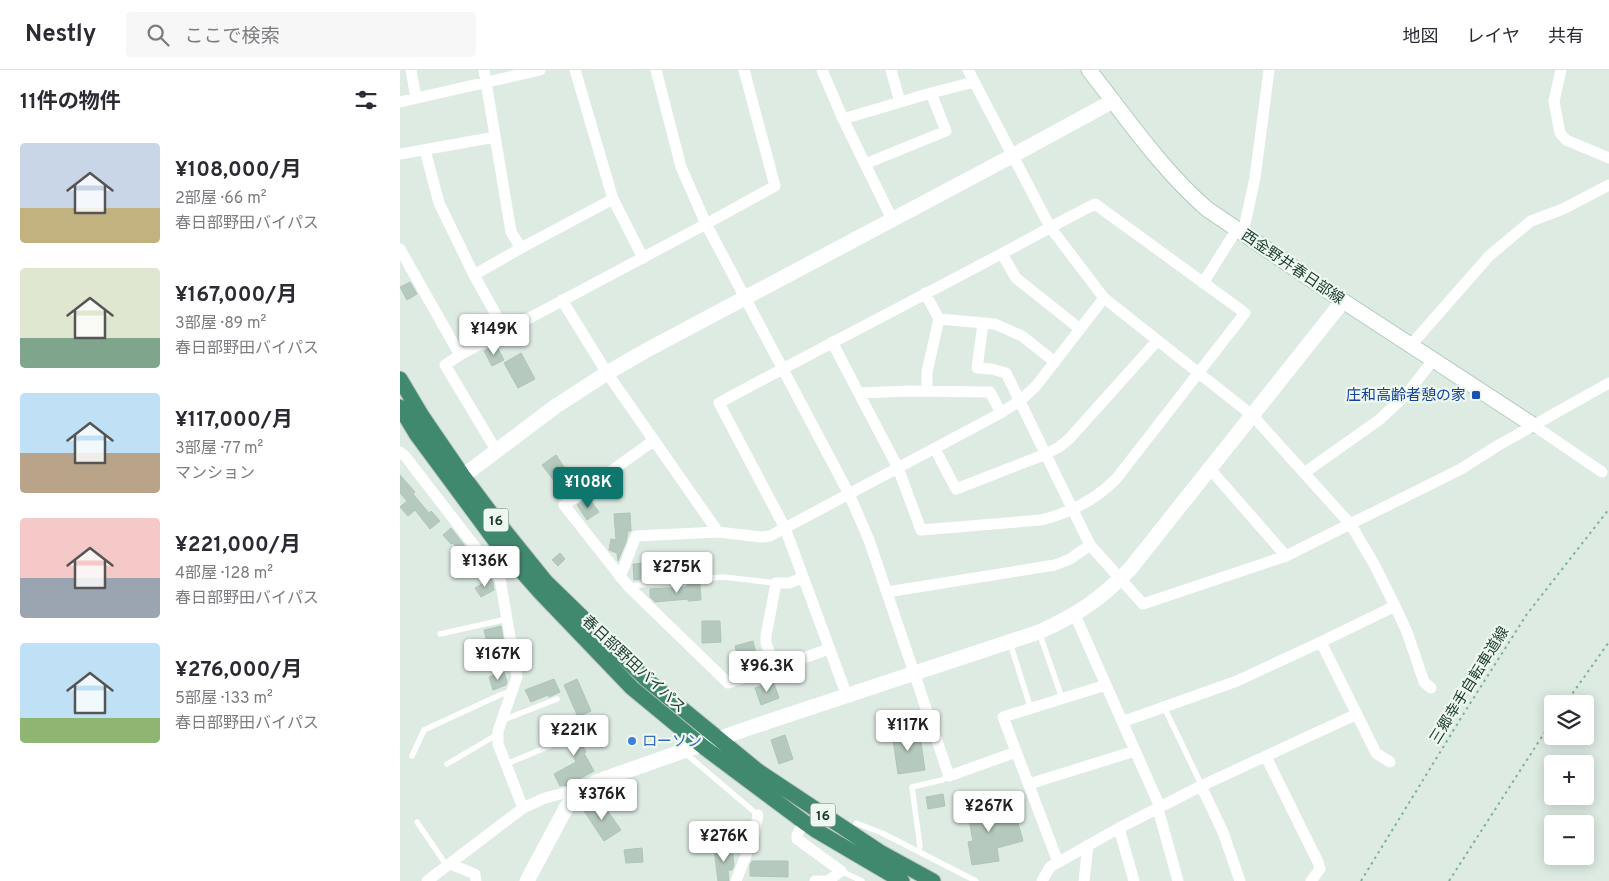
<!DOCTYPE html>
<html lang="ja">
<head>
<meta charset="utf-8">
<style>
	body { margin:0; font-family:Overpass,"Noto Sans JP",sans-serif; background:#f7f7f7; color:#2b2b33; height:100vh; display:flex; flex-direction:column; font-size:19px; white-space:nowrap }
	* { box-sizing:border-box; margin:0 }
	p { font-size:16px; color:#7c7c81 }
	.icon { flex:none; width:28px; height:28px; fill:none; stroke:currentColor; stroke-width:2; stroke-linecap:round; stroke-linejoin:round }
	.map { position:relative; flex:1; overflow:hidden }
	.panel { display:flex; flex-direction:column; background:#fff; width:400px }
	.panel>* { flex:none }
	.fabs { position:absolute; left:1144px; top:625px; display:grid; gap:10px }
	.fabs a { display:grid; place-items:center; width:50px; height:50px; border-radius:5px; background:#fff; box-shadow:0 2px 12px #0003; font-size:25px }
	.price { position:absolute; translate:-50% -42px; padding:0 11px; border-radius:5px; background:#fff; color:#222; font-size:16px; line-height:32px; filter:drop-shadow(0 1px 2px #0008) }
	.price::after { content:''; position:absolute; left:50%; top:30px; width:15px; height:11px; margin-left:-8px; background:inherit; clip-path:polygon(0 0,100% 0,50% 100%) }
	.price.current { background:#0f766e; color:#fff }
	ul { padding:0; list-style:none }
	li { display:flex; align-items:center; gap:15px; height:125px; padding:0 20px }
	li span { display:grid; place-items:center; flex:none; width:140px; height:100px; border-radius:5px; color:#555 }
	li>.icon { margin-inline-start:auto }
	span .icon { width:60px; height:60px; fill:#fffc; stroke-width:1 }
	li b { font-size:21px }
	h2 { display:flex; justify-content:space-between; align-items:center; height:60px; padding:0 20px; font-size:21px }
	header { display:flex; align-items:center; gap:30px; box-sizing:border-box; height:70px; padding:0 25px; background:#fff; border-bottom:1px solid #e1e1e2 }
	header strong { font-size:24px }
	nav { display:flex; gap:28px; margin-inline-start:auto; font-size:18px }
	.search { width:350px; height:45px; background:#f7f7f7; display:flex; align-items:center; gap:12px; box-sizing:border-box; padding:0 18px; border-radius:5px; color:#7c7c81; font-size:19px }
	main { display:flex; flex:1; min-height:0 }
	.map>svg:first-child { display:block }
</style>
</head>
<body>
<header>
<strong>Nestly</strong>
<div class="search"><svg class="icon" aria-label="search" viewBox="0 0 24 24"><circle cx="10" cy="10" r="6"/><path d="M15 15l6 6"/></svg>ここで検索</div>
<nav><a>地図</a><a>レイヤ</a><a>共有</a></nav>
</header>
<main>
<section class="panel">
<h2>11件の物件<svg class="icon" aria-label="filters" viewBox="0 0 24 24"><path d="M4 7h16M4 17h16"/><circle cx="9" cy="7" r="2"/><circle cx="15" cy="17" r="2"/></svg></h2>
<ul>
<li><span style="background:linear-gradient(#c9d6e8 65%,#c2b280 0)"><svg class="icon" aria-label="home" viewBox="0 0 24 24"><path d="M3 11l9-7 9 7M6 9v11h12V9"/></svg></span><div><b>¥108,000/月</b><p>2部屋 · 66 m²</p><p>春日部野田バイパス</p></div></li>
<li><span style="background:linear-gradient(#dfe7d0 70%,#7fa58c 0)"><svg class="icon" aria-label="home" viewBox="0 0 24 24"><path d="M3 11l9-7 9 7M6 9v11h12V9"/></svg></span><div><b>¥167,000/月</b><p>3部屋 · 89 m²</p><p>春日部野田バイパス</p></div></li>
<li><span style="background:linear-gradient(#bfe0f5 60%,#b9a48a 0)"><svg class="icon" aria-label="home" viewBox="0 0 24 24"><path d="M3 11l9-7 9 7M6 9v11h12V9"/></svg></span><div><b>¥117,000/月</b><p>3部屋 · 77 m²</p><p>マンション</p></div></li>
<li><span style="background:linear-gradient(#f6c9c9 60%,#9aa5b1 0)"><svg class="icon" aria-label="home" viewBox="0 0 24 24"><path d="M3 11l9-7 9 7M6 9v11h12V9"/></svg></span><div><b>¥221,000/月</b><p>4部屋 · 128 m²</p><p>春日部野田バイパス</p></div></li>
<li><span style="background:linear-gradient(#bfe0f5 75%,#8fb573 0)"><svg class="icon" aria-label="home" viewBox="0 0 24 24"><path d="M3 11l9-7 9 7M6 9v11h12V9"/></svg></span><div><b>¥276,000/月</b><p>5部屋 · 133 m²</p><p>春日部野田バイパス</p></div></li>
</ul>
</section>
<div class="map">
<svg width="1209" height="811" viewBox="0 0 1209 811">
	<rect width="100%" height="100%" fill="#ddebe3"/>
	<path fill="#b5c9be" stroke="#afc5b9" d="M10,212l7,12 -10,6 -7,-13z
		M96,275l8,15 -12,6 -8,-15z
		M121,283l14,26 -17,9 -14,-25z
		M156,385l21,31 -13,8 -22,-29z
		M0,405l15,17 -2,2 16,19 2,-2 9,10 -10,8 -15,-19 -7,6 -8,-9 7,-6 -7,-8z
		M188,427l11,15 -12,8 -10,-15z
		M230,443l1,18h-3l-2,11 -8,19 -1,-8 -8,-3 2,-11 5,1 -2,-26z
		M51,458l17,22 -5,5 -10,-12 -2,1 -8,-9z
		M160,483l5,6 -7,7 -6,-6z
		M246,493l2,15 -14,2 -1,-16z
		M91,509l2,3 1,8 -13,7 -6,-9z
		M300,514l1,16 -13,1v-2l-33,3 -5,-5v-8l37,-2 -1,-2z
		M302,551h18l1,21 -19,1z
		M101,556l5,30 -15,3 -7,-29z
		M353,571l5,20 -18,5 -5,-20z
		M104,602l3,10 -1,3 -13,5 -4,-13z
		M154,609l6,13 -11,5 -1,-2 -17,7 -6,-12z
		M177,609l14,32 -13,6 -14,-32z
		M373,611l6,17 -18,7 -6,-17z
		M172,647l8,15 -3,2 9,18 -2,1 10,18 -26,14 -8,1 -6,-12 22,-12 -10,-21 3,-1 -8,-18z
		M519,659l6,41 -27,4 -6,-41z
		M385,665l8,24 -14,5 -8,-24z
		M543,724l2,12 -17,3 -2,-12z
		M590,729l5,25 22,-5 6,22 -26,7 2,13 -27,4 -4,-23 5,-1 -7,-37z
		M200,730l21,30 -17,11 -20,-30z
		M332,777l2,18 -2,5h-4l1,11h-11l-4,-32z
		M242,778l1,14 -17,1 -2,-13z
		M352,791h36v16l-38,-1v-11z"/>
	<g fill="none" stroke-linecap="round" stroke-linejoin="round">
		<defs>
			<path id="secondary" d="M689,0c37,47 72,99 118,139l136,92 190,124"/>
			<path id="trunk" d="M0,309l22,37 41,60 33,44 50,62 101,98 111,91 122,81 53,29
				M0,337l17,28 82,111 41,46 92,96 69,57 103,77 13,9 85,50"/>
		</defs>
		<use href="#secondary" stroke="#afccbd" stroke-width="17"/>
		<use href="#trunk" stroke="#c0c8c5" stroke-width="17"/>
		<path stroke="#7ab399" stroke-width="2" stroke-dasharray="2.5 4" stroke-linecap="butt" d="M1165,634l44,-62
			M961,811l105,-171 61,-96 82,-105
			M1049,811l103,-160"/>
		<path stroke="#fff" stroke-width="5.5" d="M229,516l94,-9 53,6
			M639,562l23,66
			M40,564l67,-15
			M610,573l21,66
			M764,637l38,79
			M103,650l54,-21
			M285,683l73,62
			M12,686l12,-26 78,-36 10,-2
			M47,694l51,-30
			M106,694l44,-18
			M17,752l30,44
			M456,753l26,10 94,48
			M520,777l-8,-60 30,-7 7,-4
			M441,801l21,10"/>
		<path stroke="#fff" stroke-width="11" d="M11,0l5,28
			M84,0l27,162 10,16
			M175,0l38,129 30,59
			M256,0l25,97 25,57 143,270 20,46 80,236 67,-24
			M422,0l21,49 49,100
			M491,0l9,32
			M568,0l82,157 54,71 149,118 98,109 23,39 21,42 12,26 17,50 7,6
			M1161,0l-7,31 6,32 6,7 43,18
			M0,32l140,-32
			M443,49l88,-26 43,-11
			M25,80l14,53 35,72 31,56
			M0,84l95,-17
			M465,94l81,-33 -15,-38
			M843,163l12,-55 14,-108
			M0,179l60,106 246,-131 69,-38 -31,-116
			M602,184l14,24 64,51
			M74,205l47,-27 92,-49
			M803,213l34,-54
			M525,223l14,26 56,5 27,12 33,26
			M162,230l45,73 111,159
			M583,254l-6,44 15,1 14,4 84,172 53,59 143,-48 22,-11 153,-76 36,-23 112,-63
			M432,272l66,126 23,62 120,-10c29,-7 54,-20 75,-41l129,-166 -150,-109c-32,16 -62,33 -94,50 -94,50 -188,98 -282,149l66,125 62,168
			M1011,275l78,-89 42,-35 32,-12 46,-24
			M60,285l-15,10 51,85
			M527,321v-19l12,-53
			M459,323l49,-2 82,1 11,21
			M1133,355l69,47
			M253,371l-89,64 64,81 100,97 47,-15
			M535,379l21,40 90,-35 13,-7 10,-8 88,-98
			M0,382l5,4 95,123 17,98 -19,54v13l25,64
			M810,399l76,87
			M904,403l75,-53 27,-25 27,-35
			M220,507l16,-41 82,-4 43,5 9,-1 227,-121 24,-15 15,-14 68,-88
			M403,508l-14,5h-13l-10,53v7l9,25 54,-19
			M487,522l168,-27 15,-6 20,-14
			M675,545l85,192
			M921,572l55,111 14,9
			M722,652l115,-41 84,-39 74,-36
			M866,687l52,105 2,7 -9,12
			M629,714l106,-33
			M801,716l22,46 17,49
			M757,739l3,7 18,65
			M404,752l-7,13v4l44,32 -13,10h-13
			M719,758l15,53
			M658,792l-55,-145 103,-32
			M50,794l25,10 1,7
			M27,811l96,-73 22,-10 19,-5 17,-2
			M336,811l18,-46 4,-20
			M642,811l8,-14 69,-39 82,-42 156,-72
			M684,811l4,-36"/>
		<path stroke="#fff" stroke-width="15" d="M63,406l93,-70 51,-33 40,-23 365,-194 101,-55
			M127,811l39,-73 15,-17 17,-10 151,-53 290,-96c38,-17 62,-33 91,-63l213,-268"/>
		<use href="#secondary" stroke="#fff" stroke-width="15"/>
		<use href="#trunk" stroke="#41896e" stroke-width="15"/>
	</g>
	<rect fill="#1a4fb4" stroke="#eef8f1" stroke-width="2" x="1071" y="320" width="10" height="10" rx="2.5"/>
	<circle fill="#3f7fe0" stroke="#eef8f1" stroke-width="2" cx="232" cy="671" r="5"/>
	<g text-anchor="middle" stroke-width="4.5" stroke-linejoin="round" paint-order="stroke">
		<g fill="#eef8f1" stroke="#5c7469" stroke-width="1">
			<rect x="83.5" y="438.5" width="25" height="23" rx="4"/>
			<rect x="410.5" y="733.5" width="25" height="23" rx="4"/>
		</g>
		<g font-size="14" font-weight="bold" fill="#1d3c2f">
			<text x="96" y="455">16</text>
			<text x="423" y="750">16</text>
		</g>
		<g font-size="15" fill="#1d3c2f" stroke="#eef8f1">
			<text transform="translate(893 197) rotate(34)" y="5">西金野井春日部線</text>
			<text transform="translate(234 594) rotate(43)" y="5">春日部野田バイパス</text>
			<text transform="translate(1069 615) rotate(-58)" y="5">三郷幸手自転車道線</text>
		</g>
		<g font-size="15" fill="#164399" stroke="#eef8f1" text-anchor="end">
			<text x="1066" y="330">庄和高齢者憩の家</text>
		</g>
		<g font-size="15" fill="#366cbe" stroke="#eef8f1" text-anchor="start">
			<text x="242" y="676">ローソン</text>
		</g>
	</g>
</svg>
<div class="fabs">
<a><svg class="icon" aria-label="layers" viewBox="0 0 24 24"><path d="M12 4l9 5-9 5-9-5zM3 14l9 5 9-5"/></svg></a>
<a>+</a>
<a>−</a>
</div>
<b class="price" style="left:94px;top:286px">¥149K</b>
<b class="price current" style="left:188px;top:439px">¥108K</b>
<b class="price" style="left:85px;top:518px">¥136K</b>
<b class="price" style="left:277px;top:524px">¥275K</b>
<b class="price" style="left:98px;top:611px">¥167K</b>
<b class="price" style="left:367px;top:623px">¥96.3K</b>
<b class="price" style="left:508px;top:682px">¥117K</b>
<b class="price" style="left:174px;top:687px">¥221K</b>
<b class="price" style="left:202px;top:751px">¥376K</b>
<b class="price" style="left:589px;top:763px">¥267K</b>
<b class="price" style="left:324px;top:793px">¥276K</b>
</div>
</main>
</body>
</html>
